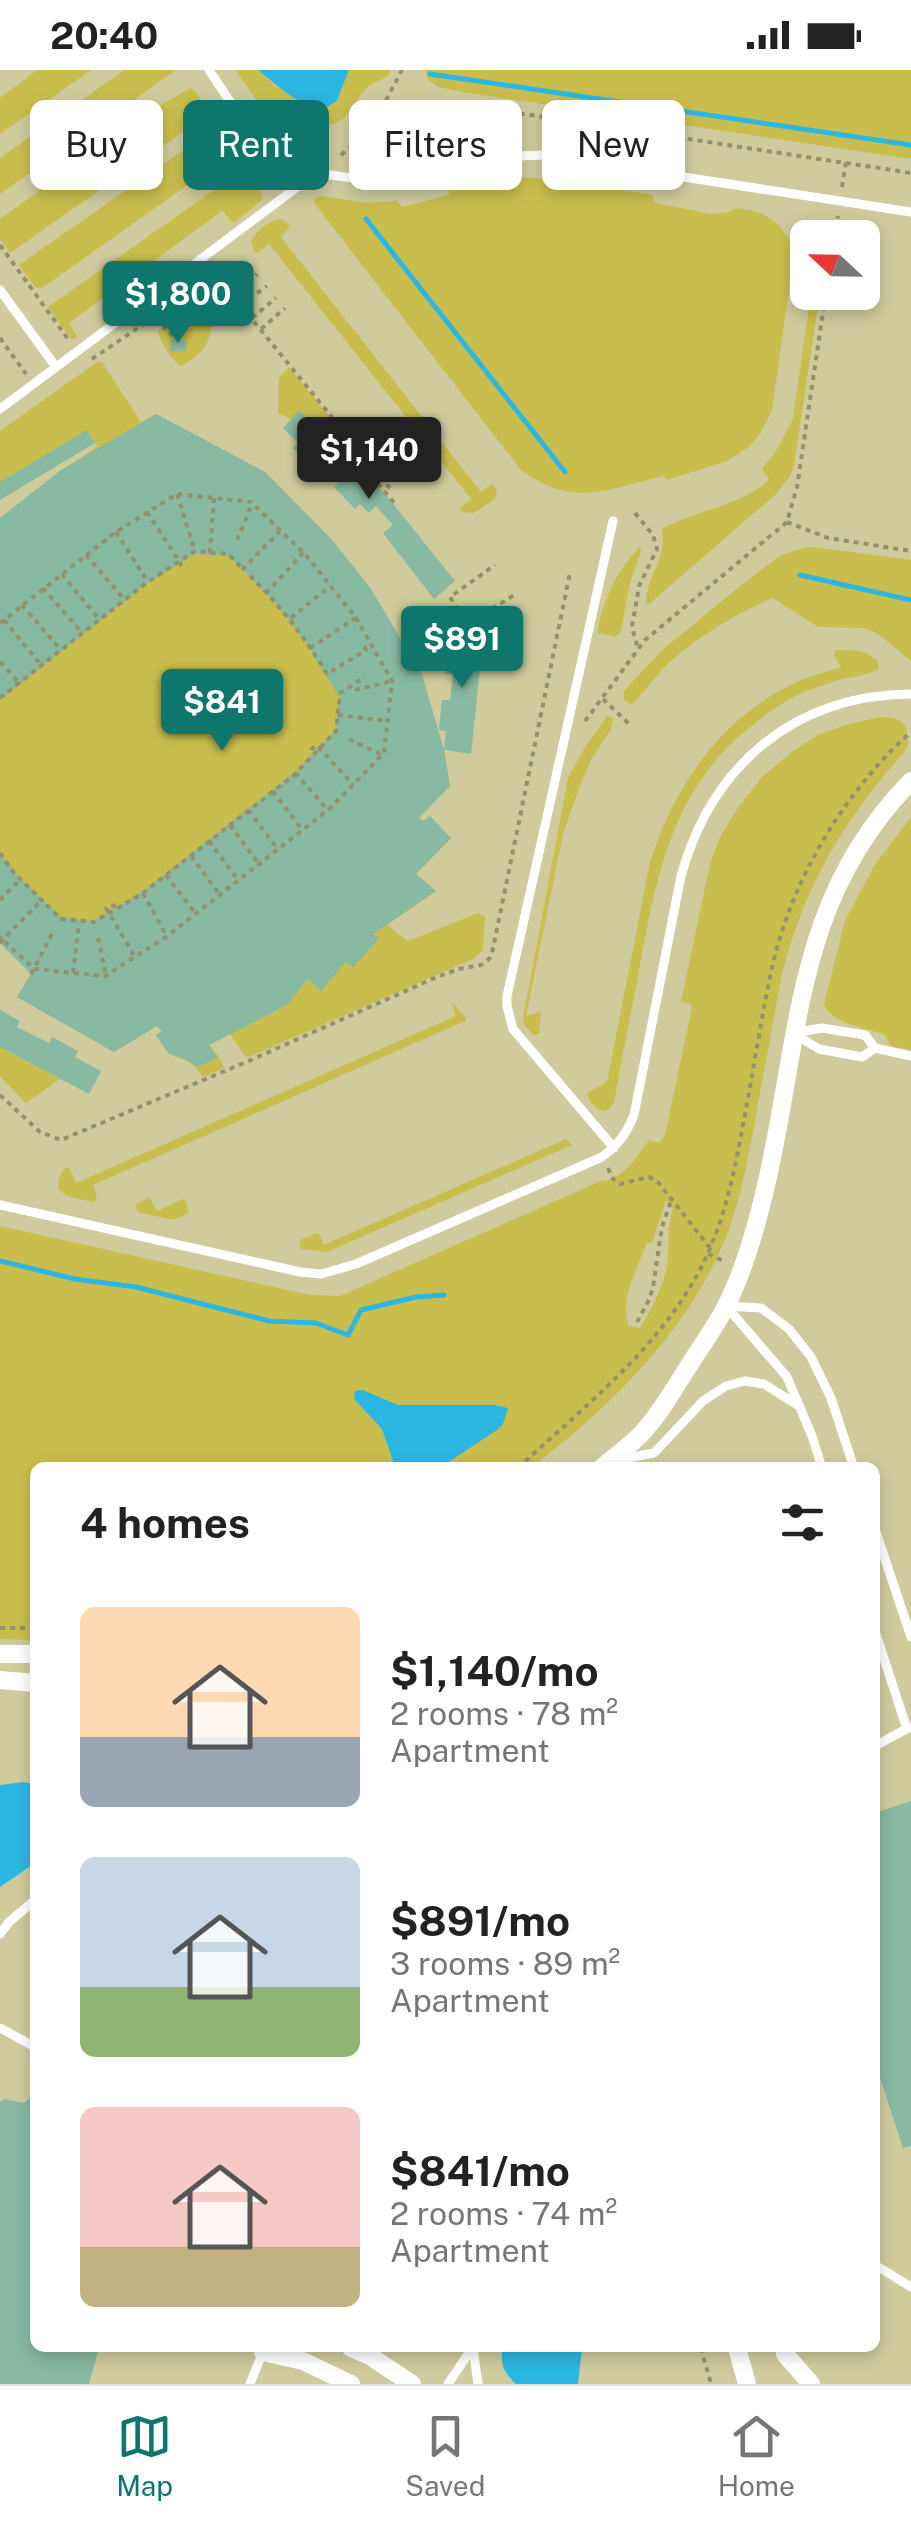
<!DOCTYPE html>
<html lang="en">
<head>
<meta charset="utf-8">
<style>
	body { margin:0; font-family:"Public Sans",sans-serif; background:#f2f2f2; color:#222; height:100vh; display:flex; flex-direction:column; font-size:38px; white-space:nowrap }
	* { box-sizing:border-box; margin:0 }
	p { font-size:32px; color:#767676 }
	.icon { flex:none; width:55px; height:55px; fill:none; stroke:currentColor; stroke-width:2; stroke-linecap:round; stroke-linejoin:round }
	.map { position:relative; flex:1; overflow:hidden }
	.drawer { position:absolute; left:30px; top:1392px; width:850px; height:890px; display:flex; flex-direction:column; background:#fff; border-radius:15px; box-shadow:0 5px 15px #0003 }
	.drawer>* { flex:none }
	.banner { position:absolute; left:30px; top:30px; width:852px; height:90px; display:flex; gap:20px }
	.needle { width:65px; rotate:292deg }
	.tools { position:absolute; left:790px; top:150px; display:grid; gap:20px }
	.tools a { display:grid; place-items:center; width:90px; height:90px; border-radius:15px; background:#fff; box-shadow:0 5px 15px #0003; font-size:50px }
	.price { position:absolute; translate:-50% -85px; padding:0 22px; border-radius:10px; background:#0f766e; color:#fff; font-size:32px; line-height:65px; filter:drop-shadow(0 2px 5px #0008) }
	.price::after { content:''; position:absolute; left:50%; top:60px; width:30px; height:22px; margin-left:-15px; background:inherit; clip-path:polygon(0 0,100% 0,50% 100%) }
	.price.on { background:#222; color:#fff }
	ul { padding:0; list-style:none }
	li { display:flex; align-items:center; gap:30px; height:250px; padding:0 50px }
	li span { display:grid; place-items:center; flex:none; width:280px; height:200px; border-radius:15px; color:#555 }
	li>.icon { margin-inline-start:auto }
	span .icon { width:120px; height:120px; fill:#fffc; stroke-width:1 }
	li b { font-size:42px }
	h2 { display:flex; justify-content:space-between; align-items:center; height:120px; padding:0 50px; font-size:42px }
	.tag { padding:0 35px; border-radius:15px; background:#fff; box-shadow:0 5px 15px #0003; font-size:35px; line-height:90px }
	.tag.on { background:#0f766e; color:#fff }
	.status { display:flex; justify-content:space-between; align-items:center; height:70px; padding:0 50px; background:#fff; direction:ltr }
	.status svg { height:28px; fill:currentColor }
	.dock { display:flex; justify-content:space-around; align-items:center; height:140px; border-top:2px solid #e0e0e0; background:#fff; font-size:28px; color:#767676 }
	.dock a { display:grid; justify-items:center; gap:5px }
	.dock .on { color:#0f766e }
	.map>svg:first-child { display:block }
</style>
</head>
<body>
<div class="status"><b>20:40</b><svg viewBox="0 0 49 12"><path d="M0 12V9h3v3zM5 12V6h3v6zM10 12V3h3v9zM15 12V0h3v12zM26 1h20v11H26zM47 4h2v5h-2z"/></svg></div>
<div class="map">
<svg width="911" height="2314" viewBox="0 0 911 2314">
	<rect width="100%" height="100%" fill="#cfcb9d"/>
	<path fill="#c9be4d" fill-rule="evenodd" d="M37,0h54l-91,64v-36z
		M124,0h52l-176,124v-36z
		M236,0h22l17,16 41,21 21,-6 12,-31h42l-3,6 -21,11 -23,31 -12,7 -11,-2 -29,10c-26,-17 -40,-38 -56,-63z
		M425,0h486v89l-449,-67 -24,-5 -11,-8z
		M190,18c8,3 13,15 15,23l-5,9 -190,133 -10,-14v-20l151,-108z
		M212,60l8,2 11,18 -1,5 -188,133h-6l-17,-23z
		M241,101c11,4 21,17 21,29l-28,23 -12,-12 -153,112 9,15 -7,1 -23,-32z
		M518,107l45,3 90,15v5l3,3 55,11 18,-2 7,-4 14,2 13,4 16,11 10,15 2,9 -1,32 -18,130 -12,23 -11,13 -22,14 -60,19 -3,-4c-59,13 -89,33 -143,-6l-207,-267 1,-5 6,-2 46,7 29,-2 7,6 46,-12v-9z
		M280,149l6,2 4,6 -9,10 200,255 12,-9 4,9 -2,7 -21,14 -13,-1 -1,-4 11,-9 -202,-255 -11,9 -4,-2 -3,-9c4,-11 18,-21 29,-23z
		M811,223h9l-26,172 -4,11 -14,18 -127,110h-3c1,-32 21,-42 16,-75 33,-19 82,-23 107,-50l-7,-10 1,-2 12,-14 18,-34z
		M204,228l4,2c6,9 5,14 4,25 -4,23 -11,30 -31,41 -10,-6 -18,-21 -23,-32v-3z
		M97,292h5l39,60 15,-8 109,58 68,69 38,48 51,86 22,75 6,36 -31,31 4,4 7,-5 21,22 -35,36 20,17 -49,34 21,16 70,-28 7,4 -2,34 -10,8 -224,98 -4,-1 -15,-22 -21,11 11,13 4,10 -21,9c-14,-22 -23,-14 -36,-26 -5,-5 -7,-11 -11,-16l6,-4 -5,-5 -43,26 -97,-55 14,-23 -31,-31v-425l61,-47 37,-25 -3,-3 -95,39v-51z
		M289,297l88,108 -6,6 -72,-71 -8,9 -13,-6 1,-35z
		M640,477l1,4 -11,32 -9,48 -6,6 -18,-4c7,-33 18,-61 43,-86z
		M814,477l97,13v101l-34,-28 -13,-5 -46,-1 -45,-29c-35,14 -88,46 -113,74 -9,10 -17,21 -26,31l-4,1 -6,-4v-9l37,-40 84,-69 35,-26 23,-8z
		M835,580c15,0 30,-1 42,10l2,9c-13,7 -30,8 -44,12 -14,5 -30,10 -43,17 -14,7 -26,17 -38,26 -85,65 -99,159 -117,258 -8,40 -16,80 -23,121l-7,8c-11,-1 -18,-7 -20,-18l20,-11 43,-220c25,-79 76,-151 154,-183 12,-5 25,-8 37,-12l-7,-11z
		M607,646l6,2 -2,11 -20,31 -13,31 -15,43 -37,182 13,-4 2,2 -2,20 -6,1 -9,-11 -1,-6 45,-240 17,-31z
		M879,647c22,-1 32,6 28,32 -62,68 -105,140 -126,230 -8,46 -17,91 -25,136 -8,43 -15,86 -32,127 -38,91 -115,166 -192,225l-497,1v172l-35,-1v-413l310,69 30,1 261,-115c23,-1 35,-24 48,-41l10,3 6,-7 27,-129 -2,-3 -9,-2 29,-138 10,-27 19,-31 23,-29 30,-25 26,-17 28,-10zM666,1130l7,9c-7,19 -3,38 -6,58 -5,22 -15,42 -27,61l-11,-2c-10,-27 8,-57 18,-83h5z
		M911,747v233l-20,-4 -7,-12c-20,-6 -50,-10 -60,-29l21,-84 29,-55z
		M452,932l14,16 -1,3 -372,164 4,12 -3,5c-21,-5 -48,-5 -30,-33l5,-2 7,16 380,-167z
		M0,977l60,32 -34,24 -26,-27z
		M566,1069l6,6 -245,107 -26,-3 -2,-4 3,-6 15,-6 3,2 3,9h3z
		M149,1127l8,14 26,-12 3,2 3,12 -16,7 -36,-8 -1,-8z"/>
	<path fill="#2cb7e2" d="M258,0h91l-12,31 -10,6c-29,0 -48,-20 -69,-37z
		M363,1320l35,15h96l14,3 -5,16 -6,6 -56,37h-46l-13,-38 -28,-30 1,-8z
		M23,1712l12,2v79l-35,24v-102z
		M503,2278h79l-4,36h-62c-13,-13 -16,-19 -13,-36z"/>
	<g fill="none" stroke-linecap="round" stroke-linejoin="round">
		<path stroke="#2cb7e2" stroke-width="5" d="M430,4l481,71
			M366,149l199,253
			M800,505l111,25
			M0,1191l75,18 61,8 133,34 47,2 32,12 13,-25 55,-13 28,-2"/>
	</g>
	<path fill="#88b9a2" d="M171,269l16,2 -2,11 -15,-1z
		M299,340l87,85 69,86 -21,18 -51,-66 10,-8 -17,-19 -7,7 -9,-9 -5,5 -21,-22 4,-4 -20,-21 -6,5 -19,-19 5,-5 -15,-15z
		M156,344l109,58 68,69 38,48 51,86 22,75 6,36 -31,32 4,3 7,-5 21,22 -35,36 20,17 -63,43 6,4 -26,30 -7,-6 -25,29 -13,-12 -21,26 -78,40 9,13 -21,9 -12,-8 -16,-5 -13,-19 6,-4 -5,-5 -43,26 -97,-55 14,-23 -31,-31v-90l21,26 39,37 33,5 49,-29 152,-119 41,-42 4,-34 -34,-56 -33,-42 -43,-43 -34,-2 -50,31 -145,115v-182l61,-48z
		M87,360l8,13 -95,57v-18z
		M458,560l26,1 -13,123 -27,-4 2,-19 -7,-1 3,-30h8l3,-26 -8,-1 4,-26h6z
		M0,940l20,11 -3,6 32,16 3,-6 26,14 -3,6 26,14 -12,23 -89,-47z
		M911,1731v345l-8,2 -28,-86v-249z
		M30,2028l5,1v249h64l-10,36h-89v-282l4,-3 20,4z"/>
	<g fill="none" stroke-linecap="round" stroke-linejoin="round">
		<path stroke="#93906c" stroke-width="4" stroke-dasharray="5 5" stroke-linecap="butt" d="M372,57l30,-57
			M341,85l30,-26 83,-17 71,2 386,59
			M842,117l4,-25
			M834,168l4,-22
			M0,175l70,97
			M223,214l25,-21
			M232,224l25,-20
			M241,235l26,-19
			M157,247l10,14 12,9
			M252,248l24,-20
			M261,259l24,-21
			M0,268l26,36
			M92,289l124,-84 176,216
			M379,406l-4,5 18,20 -2,1
			M177,424l18,57
			M147,442l34,52 -6,4
			M635,443l18,22 4,14 -18,37 -7,41 6,22
			M787,452l41,16 83,13
			M116,462l32,50
			M237,470l15,-36
			M210,483l4,-55
			M86,485l38,44
			M242,500l38,-39
			M62,504l37,45
			M250,506c30,29 55,62 77,98l39,-24 -1,-2 6,-4
			M43,518l39,45
			M266,523l37,-40
			M22,535l39,45
			M458,540l-8,-13 45,-32
			M291,548l39,-32
			M4,550l37,45
			M0,553l116,-91 61,-38 74,8 54,52 24,30 27,34 36,63 -8,72 -56,57 -162,127 -61,39 -71,-7 -34,-32
			M458,560l56,-35
			M310,578l46,-30
			M0,592l19,21
			M355,620l37,-9
			M0,628l145,-114 50,-33 33,3 15,15
			M603,629l26,25
			M338,645l50,6
			M585,651l60,-81 142,-118 10,-35 29,-195
			M349,669l33,16
			M311,680l5,-5 37,39
			M295,703l33,37
			M273,721l29,39
			M248,740l30,39
			M230,755l29,39
			M209,771l29,39
			M0,783l14,20 47,46 33,3 49,-29 151,-118 42,-44 4,-38 25,-16
			M191,786l29,39
			M166,805l30,39
			M143,823l24,44
			M0,830l21,-21
			M116,835l-10,3 29,49
			M98,868l8,37
			M0,873l42,-43
			M73,903l6,-50
			M31,904l22,-42
			M0,1025l40,37 21,8 190,-80 188,-84 20,-7 22,-4 9,-7 2,-5 78,-380
			M608,1098l5,11 7,5 29,-7 9,5 52,66
			M708,1184l18,8
			M637,1252l12,-22 4,-13 9,-60 10,-29
			M518,1398c69,-64 151,-127 190,-215 22,-49 30,-102 40,-155 8,-44 15,-90 25,-134 20,-87 72,-173 138,-232
			M0,1558h35
			M701,2278l10,36"/>
		<path stroke="#fff" stroke-width="9" d="M209,0l49,74 16,15 16,8 26,6 43,6h26l90,-21 66,-3 370,57
			M0,220l56,77
			M0,339l316,-236
			M613,451l-106,475v10l6,23 101,119
			M794,963l28,-5 43,7 10,13 36,8
			M795,964l24,15 43,8 13,-9
			M0,1135l300,67 21,2 35,-10 246,-107c16,-12 25,-24 32,-42l47,-239c31,-111 113,-181 230,-182
			M726,1236l35,2 28,21 22,28 20,41 23,70
			M726,1236l61,71 25,59 10,32
			M617,1390l37,-7 49,-52 23,-15 19,-5 19,3 35,22
			M875,1459l36,108
			M875,1561l32,98
			M875,1676l33,-18
			M0,1864l9,-12 26,-22
			M0,1958l35,19
			M875,2195l36,22
			M473,2278l5,36
			M250,2314l14,-35
			M448,2314l24,-36"/>
		<path stroke="#fff" stroke-width="18" d="M601,1398c14,-12 29,-22 41,-35 17,-18 31,-42 44,-63 13,-21 29,-42 40,-64 18,-35 30,-78 39,-116 36,-151 28,-289 146,-409
			M0,1584h35
			M0,1610l35,3
			M351,2278l19,8 42,28
			M737,2278l10,36
			M263,2282l40,9 48,23
			M785,2284l26,30"/>
	</g>
</svg>
<div class="tools">
<a><svg class="needle" viewBox="-14 -14 28 28"><path d="M0-13l5 13h-10z" fill="#e53935"/><path d="M0 13l5-13h-10z" fill="#767676"/></svg></a>
</div>
<b class="price" style="left:178px;top:276px">$1,800</b>
<b class="price on" style="left:369px;top:432px">$1,140</b>
<b class="price" style="left:462px;top:621px">$891</b>
<b class="price" style="left:222px;top:684px">$841</b>
<div class="banner">
<a class="tag">Buy</a>
<a class="tag on">Rent</a>
<a class="tag">Filters</a>
<a class="tag">New</a>
</div>
<section class="drawer">
<h2>4 homes<svg class="icon" aria-label="filters" viewBox="0 0 24 24"><path d="M4 7h16M4 17h16"/><circle cx="9" cy="7" r="2"/><circle cx="15" cy="17" r="2"/></svg></h2>
<ul>
<li><span style="background:linear-gradient(#ffd9b3 65%,#9aa5b1 0)"><svg class="icon" aria-label="home" viewBox="0 0 24 24"><path d="M3 11l9-7 9 7M6 9v11h12V9"/></svg></span><div><b>$1,140/mo</b><p>2 rooms · 78 m²</p><p>Apartment</p></div></li>
<li><span style="background:linear-gradient(#c9d6e8 65%,#8fb573 0)"><svg class="icon" aria-label="home" viewBox="0 0 24 24"><path d="M3 11l9-7 9 7M6 9v11h12V9"/></svg></span><div><b>$891/mo</b><p>3 rooms · 89 m²</p><p>Apartment</p></div></li>
<li><span style="background:linear-gradient(#f6c9c9 70%,#c2b280 0)"><svg class="icon" aria-label="home" viewBox="0 0 24 24"><path d="M3 11l9-7 9 7M6 9v11h12V9"/></svg></span><div><b>$841/mo</b><p>2 rooms · 74 m²</p><p>Apartment</p></div></li>
</ul>
</section>
</div>
<nav class="dock">
<a class="on"><svg class="icon" aria-label="map" viewBox="0 0 24 24"><path d="M3 6l6-2 6 2 6-2v14l-6 2-6-2-6 2zM9 4v14M15 6v14"/></svg>Map</a>
<a><svg class="icon" aria-label="saved" viewBox="0 0 24 24"><path d="M7 4h10v16l-5-4-5 4z"/></svg>Saved</a>
<a><svg class="icon" aria-label="home" viewBox="0 0 24 24"><path d="M3 11l9-7 9 7M6 9v11h12V9"/></svg>Home</a>
</nav>
</body>
</html>
